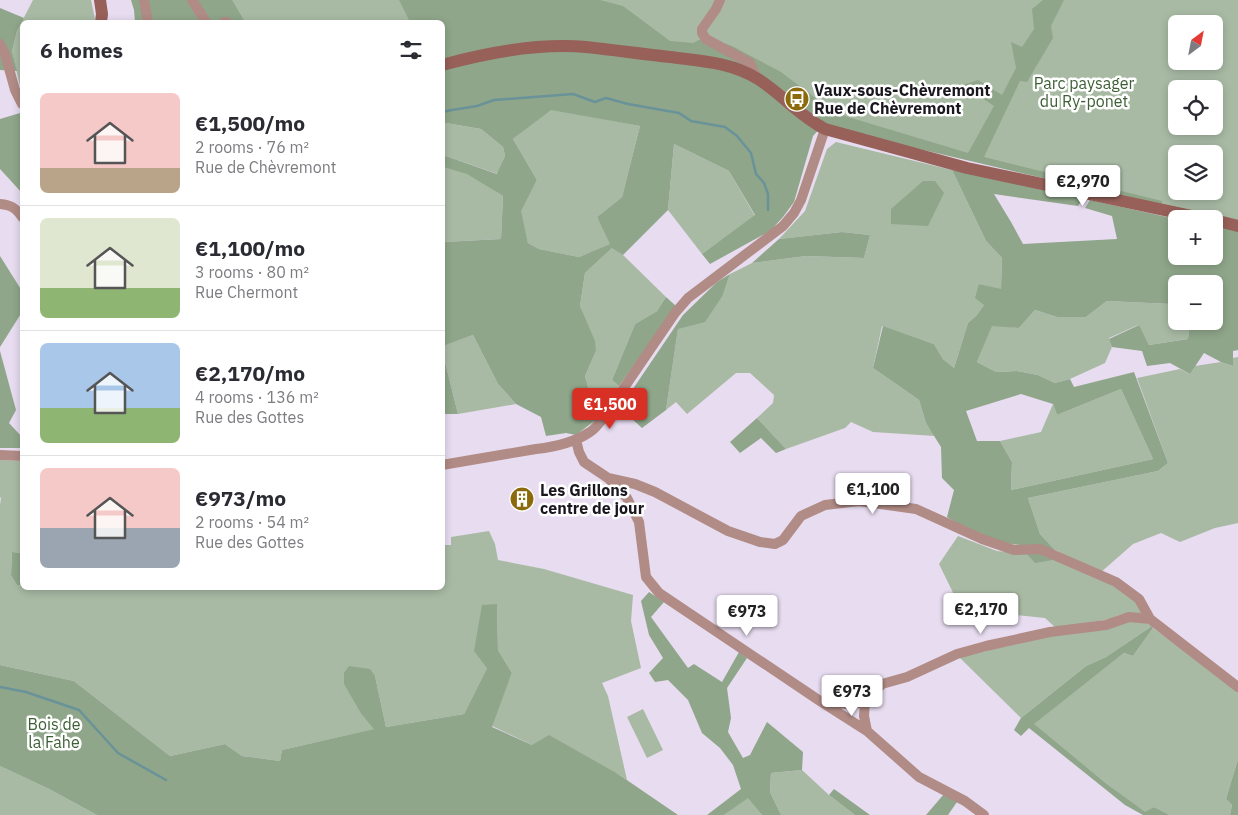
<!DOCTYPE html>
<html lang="en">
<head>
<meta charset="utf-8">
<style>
	body { margin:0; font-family:"IBM Plex Sans",sans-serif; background:#f7f7f7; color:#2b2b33; height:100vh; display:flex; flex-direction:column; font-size:19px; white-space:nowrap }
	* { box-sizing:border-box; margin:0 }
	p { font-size:16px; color:#7c7c81 }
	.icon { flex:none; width:28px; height:28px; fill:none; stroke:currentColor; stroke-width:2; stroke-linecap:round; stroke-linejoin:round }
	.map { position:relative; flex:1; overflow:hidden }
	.sheet { position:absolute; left:20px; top:20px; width:425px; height:570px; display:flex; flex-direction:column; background:#fff; border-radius:8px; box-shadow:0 2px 8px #0003 }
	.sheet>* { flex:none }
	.needle { width:32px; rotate:32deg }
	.buttons { position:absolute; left:1168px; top:15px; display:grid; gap:10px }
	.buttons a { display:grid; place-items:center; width:55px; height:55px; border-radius:8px; background:#fff; box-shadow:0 2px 8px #0003; font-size:25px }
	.price { position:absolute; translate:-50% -42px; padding:0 11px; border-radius:5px; background:#fff; color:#222; font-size:16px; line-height:32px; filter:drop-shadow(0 1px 2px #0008) }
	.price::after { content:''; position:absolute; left:50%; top:30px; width:15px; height:11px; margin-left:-8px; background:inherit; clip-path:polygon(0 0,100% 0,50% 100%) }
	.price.current { background:#d93025; color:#fff }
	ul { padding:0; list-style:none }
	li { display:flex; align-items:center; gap:15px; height:125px; padding:0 20px }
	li+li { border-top:1px solid #e1e1e2 }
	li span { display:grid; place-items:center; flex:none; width:140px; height:100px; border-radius:8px; color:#555 }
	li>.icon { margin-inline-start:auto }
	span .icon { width:60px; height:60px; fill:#fffc; stroke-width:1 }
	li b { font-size:21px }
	h2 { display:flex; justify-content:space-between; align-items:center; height:60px; padding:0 20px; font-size:21px }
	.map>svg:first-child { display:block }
</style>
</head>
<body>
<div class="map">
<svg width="1238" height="815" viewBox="0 0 1238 815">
	<rect width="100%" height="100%" fill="#e7dcf0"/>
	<path fill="#a8baa4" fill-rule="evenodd" d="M33,0h58l4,19 -1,3h-72v73l-10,-44 5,-20z
		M151,0h1087v224l-796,-202h-288zM1176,24h38v37h-38zM1176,89h38v37h-38zM1176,154h38v37h-38z
		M551,109l89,17 -18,71 -25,20 14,27 -32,13 -40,-8 -11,-6 -8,-32 17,-31 -24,-41z
		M446,123l35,6 22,18 2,9 -7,18 -55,-19v-28z
		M836,142l116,28 34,71 16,17 -1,32 -22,-6 5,21 -8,11 -8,7 -14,45 -11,-9 -9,-15 -52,-18 -9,42 46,32 7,23 9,13 -62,-4 -22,-10 -6,6 -59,21 -29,-31 16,-15 1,-8 -24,-22h-14l-49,41 -11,-12 -10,8 12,-81 45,-34 7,-21 22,-11 54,-7 58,2 6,-23 -28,-3 -63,7 26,-28 22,-62z
		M674,144l55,27 26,45 -53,38 -34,-44z
		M443,167l24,6 36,23 -2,43 -58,3z
		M613,247l10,8 43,42 -9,14 -22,13 -23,56 7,6 -22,33 -12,-43 11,-25 -16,-45 5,-33z
		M1107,301l64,3 5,-3v20h14l-2,18 -39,6 -11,-20 -29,13 3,9 -7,16 -35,16 -15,4 -17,-8 -21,-4 -21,1 -19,-10 15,-37 27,3 16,-18 22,7h29z
		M473,335l25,49 18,20 -58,10 -15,-60 -1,-8z
		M1238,357v166l-23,5 -35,14 -19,-9 -28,11 -33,29 -45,-23 -15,-16 -12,-36 130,-27 10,-8 -31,-85 43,-9 10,5 5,-8 26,-4 12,4v-8z
		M1121,389l32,70 -142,31 1,-28 -12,-21 41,-9 12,-28 4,11z
		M0,460l22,1v92l-10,-1 -1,22 6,11h5v3h420l1,-43h8v-8l38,-6 6,13 3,16 46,9 89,26 -2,26 10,47 -39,15 6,13 19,84 -9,-6 -86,-29 -40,-19 20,-53 -14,-23 -1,-45 -10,63 -23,46 -78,13 -11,-51 -13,39 13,14 -93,21 -2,11 -38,-5 -17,-12 -55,12 -96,-75 -74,-16v-160l1,-7 -1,-1z
		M958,536l39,15 30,3 31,5 60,28 20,15 4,11c-12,0 -21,0 -31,6l-55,9 -11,-10 -84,-9 -22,-45z
		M1121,620l22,1 9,5 -46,31 -20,9 -65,52 -62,-61z
		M1153,628l85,62v69l-12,40 6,6 -2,10h-60l-16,-8 -9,6 -38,-29 -74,-60 91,-71 9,3z
		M643,709l20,41 -16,8 -20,-41z
		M0,766l49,23 48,26h-97z
		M802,770l27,25 26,20h-74l-11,-23 1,-19z
		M748,797l14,18h-38z"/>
	<path fill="#8fa68a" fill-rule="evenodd" d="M131,0h101l13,22h-110l-1,-12z
		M399,0h201l23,6 47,35 23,2 12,-6 27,9 49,26 54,41 133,40 26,-47 -31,-21 15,-5 24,15 14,-27 -5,-26 11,5 12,-18 -2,-20 11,-9h21l-13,26 2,12 -26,44 -7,-1 -36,76 178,44v5l-336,-79 -3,-2 -10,11 -19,66 -11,15 -13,14 -60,33 -8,-10 53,-39 -26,-44 -55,-27 -6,66 -45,45 -11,-7 -27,25 -5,33 15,35 1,10 -11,25 12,43 -21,16 -10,-2 -20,3 -5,-19 -25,-13 -18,-20 -25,-49 -30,11v-104l58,-3 2,-43 -36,-22 -24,-7v-12l54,19 8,-18 -2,-9 -22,-18 -35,-6 -3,4 -1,-105h-32zM551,110l89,16 -18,71 -25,20 13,27 -31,13 -40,-8 -11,-6 -7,-32 16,-31 -24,-41z
		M0,8l24,10 -7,13 -5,20 5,20 -17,-1z
		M20,113l2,3v77l-22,-24v-50z
		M952,170l132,27 -6,9 -84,-12 17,28 12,22 94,-5 -5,-23 -27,-8 5,-8 86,19v37h38v-30l24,5v119l-5,1v15l-12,-4 -17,-9 -14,21 -20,-11 -23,3 -5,-15 -30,-4 -3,-8 30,-14 10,20 39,-6 2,-18h24v-37h-38v17l-5,3 -64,-3 -21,16h-29l-22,-7 -16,18 -27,-2 -15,36 19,10 21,-1 21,4 17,8 15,-4 4,8 60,-15 34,91 -10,8 -130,27 12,36 15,16 3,9 -23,4 -8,-9v-8l-31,-4 -32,-14 -17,-11 7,-27 -12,-12 -1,-31 -15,-24 -7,-23 -46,-32 10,-42 51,18 9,15 11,9 14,-45 8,-7 8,-11 -9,-7 4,-14 22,5 1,-31 -16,-17zM1121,389l32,70 -142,31 1,-28 -12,-21h-23l-11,-30 55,-17 32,10 4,11z
		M923,181h12l9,12 -16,33 -37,-2v-15z
		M842,232l28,3 -6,23 -58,-2 -54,7 27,-24z
		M0,256l22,35v21l-22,35z
		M730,274l-7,21 -18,27 -27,7 -12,81 -24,18 -22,-20 63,-93 34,-33z
		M666,297l10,9 -57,80 -7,-6 23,-56 22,-13z
		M0,351l16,59 -7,13 13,14v11h-22z
		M443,354l15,60h-15z
		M757,418l29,31 -10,4 -15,-15 -21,15 -10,-11z
		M12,552l10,1v32h-5l-6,-10z
		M649,592l15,10 -13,15 37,51 6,-4 28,18 17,-30 8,6 -20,30 4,30 -3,14 15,26 7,-3 17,-33 36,30 -1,18 -31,3 -1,19 11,23h-19l-14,-17 -24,17h-17l34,-26 -8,-24 -13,-17 -18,-15 -14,-33 -20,-20 -13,2 -6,-9 14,-15 -14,-23 -8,-34z
		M497,604l1,46 14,23 -20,54 40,18 17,-10 69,39 60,41h-581l-48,-26 -49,-23v-101l74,16 96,75 55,-12 17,12 38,5 2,-11 92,-21 -12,-14 -18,-31v-11l5,-7 21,3 5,7 11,51 78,-13 23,-46 -13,-17 8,-46z
		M1152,626l1,2 -20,28 -9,-3 -90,71 73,60 38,28 9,-5 16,8h-27l-18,-10 -96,-77 -8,8 -7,-6 7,-12 65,-52 20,-9z
		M1238,759v56h-8l2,-10 -6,-6z
		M834,789l36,26h-15l-26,-20z
		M944,794l13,8 -9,13h-22z"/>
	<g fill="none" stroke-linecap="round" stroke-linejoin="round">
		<path stroke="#699399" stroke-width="2.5" d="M442,112l10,-2 25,-4 17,-6 79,-6 22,8 11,-4 22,6 51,9 12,8 34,6 12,9 14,17 5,21 8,9 4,11v16
			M0,687l26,5 53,18 39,43 48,27"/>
		<path stroke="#b18b85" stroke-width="10" d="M144,0l4,22
			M192,0l14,22
			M720,0l-4,9 -14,20v4l4,6 44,24 7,16
			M224,22h3
			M0,44l5,10 10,36 7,14
			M0,204c11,1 16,4 22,13
			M576,440l3,12 5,10 24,16 19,20 12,24 7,55 13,16 161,108 47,30 52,46 46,24 19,14
			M0,455l22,1
			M442,465l94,-16c18,-2 39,-7 54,-17 5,-3 8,-8 12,-12l73,-107 13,-15 95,-72 11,-13 7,-13 24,-71
			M608,478l27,6 20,8 73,39 32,11 15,2 8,-4 18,-24 24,-11 34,-4 57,8 66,30 32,11 26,-1 76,33 23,17 11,20 88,68
			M822,701l25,3 18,-2 17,-18 25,-7 50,-23 29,-8 64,-14 56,-7 23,-8 21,2
			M865,702l-1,14 3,15"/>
		<path stroke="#976059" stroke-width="12" d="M100,0l2,14 -1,8
			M442,65c47,-13 95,-22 144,-18 28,3 56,7 84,10 30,4 61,5 88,22 24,15 40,36 67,50l142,39 239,51
			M1214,220l24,6"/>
	</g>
	<defs>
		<symbol id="bus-disc" viewBox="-11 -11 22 22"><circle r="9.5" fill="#8c6a0c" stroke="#fff"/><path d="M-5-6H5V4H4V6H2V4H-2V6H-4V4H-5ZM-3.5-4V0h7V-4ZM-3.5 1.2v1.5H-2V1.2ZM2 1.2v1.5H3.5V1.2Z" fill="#fff"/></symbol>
		<symbol id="building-disc" viewBox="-11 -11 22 22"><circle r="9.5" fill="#8c6a0c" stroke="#fff"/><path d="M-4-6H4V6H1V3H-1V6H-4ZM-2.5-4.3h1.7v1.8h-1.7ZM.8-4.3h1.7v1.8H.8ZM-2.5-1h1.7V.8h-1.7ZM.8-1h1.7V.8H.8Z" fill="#fff"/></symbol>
	</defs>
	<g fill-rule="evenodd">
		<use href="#bus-disc" x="783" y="85" width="28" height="28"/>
		<use href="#building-disc" x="508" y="485" width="28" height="28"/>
	</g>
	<g text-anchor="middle" stroke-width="5" stroke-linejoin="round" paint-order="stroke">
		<g font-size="16" fill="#3d5f35" stroke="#fff">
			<text x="1084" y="89">Parc paysager<tspan x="1084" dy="18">du Ry-ponet</tspan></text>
			<text x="54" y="730">Bois de<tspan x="54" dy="18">la Fahe</tspan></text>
		</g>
		<g font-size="16" font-weight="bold" fill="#19161d" stroke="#fff" text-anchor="start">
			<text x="814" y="96">Vaux-sous-Chèvremont<tspan x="814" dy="18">Rue de Chèvremont</tspan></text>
			<text x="540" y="496">Les Grillons<tspan x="540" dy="18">centre de jour</tspan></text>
		</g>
	</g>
</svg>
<div class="buttons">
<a><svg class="needle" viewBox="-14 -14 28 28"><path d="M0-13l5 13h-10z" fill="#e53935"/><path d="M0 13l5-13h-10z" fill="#7c7c81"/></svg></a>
<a><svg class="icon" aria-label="locate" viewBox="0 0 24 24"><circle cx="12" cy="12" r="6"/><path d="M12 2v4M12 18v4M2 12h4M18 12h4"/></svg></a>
<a><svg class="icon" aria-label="layers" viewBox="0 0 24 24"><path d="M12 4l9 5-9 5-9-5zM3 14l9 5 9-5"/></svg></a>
<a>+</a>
<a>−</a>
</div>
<b class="price" style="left:1083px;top:207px">€2,970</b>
<b class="price current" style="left:610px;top:430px">€1,500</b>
<b class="price" style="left:873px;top:515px">€1,100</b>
<b class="price" style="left:981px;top:635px">€2,170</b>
<b class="price" style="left:747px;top:637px">€973</b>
<b class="price" style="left:852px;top:717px">€973</b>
<section class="sheet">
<h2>6 homes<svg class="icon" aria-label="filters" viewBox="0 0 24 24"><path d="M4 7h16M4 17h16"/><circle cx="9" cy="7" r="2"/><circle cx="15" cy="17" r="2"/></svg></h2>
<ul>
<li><span style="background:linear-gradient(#f6c9c9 75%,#b9a48a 0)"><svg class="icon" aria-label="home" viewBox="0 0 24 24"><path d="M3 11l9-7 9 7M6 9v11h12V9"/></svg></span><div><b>€1,500/mo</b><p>2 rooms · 76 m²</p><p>Rue de Chèvremont</p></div></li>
<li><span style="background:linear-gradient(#dfe7d0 70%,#8fb573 0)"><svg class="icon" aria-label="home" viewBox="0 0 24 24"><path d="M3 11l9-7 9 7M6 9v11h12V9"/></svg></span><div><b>€1,100/mo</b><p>3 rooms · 80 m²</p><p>Rue Chermont</p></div></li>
<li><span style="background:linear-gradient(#a9c7e8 65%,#8fb573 0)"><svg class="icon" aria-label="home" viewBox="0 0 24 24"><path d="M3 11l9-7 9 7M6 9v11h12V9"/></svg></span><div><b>€2,170/mo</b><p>4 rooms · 136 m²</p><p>Rue des Gottes</p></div></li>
<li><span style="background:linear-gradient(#f6c9c9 60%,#9aa5b1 0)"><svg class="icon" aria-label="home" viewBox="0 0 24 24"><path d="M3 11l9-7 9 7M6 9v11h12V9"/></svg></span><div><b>€973/mo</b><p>2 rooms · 54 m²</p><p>Rue des Gottes</p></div></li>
</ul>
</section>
</div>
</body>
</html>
